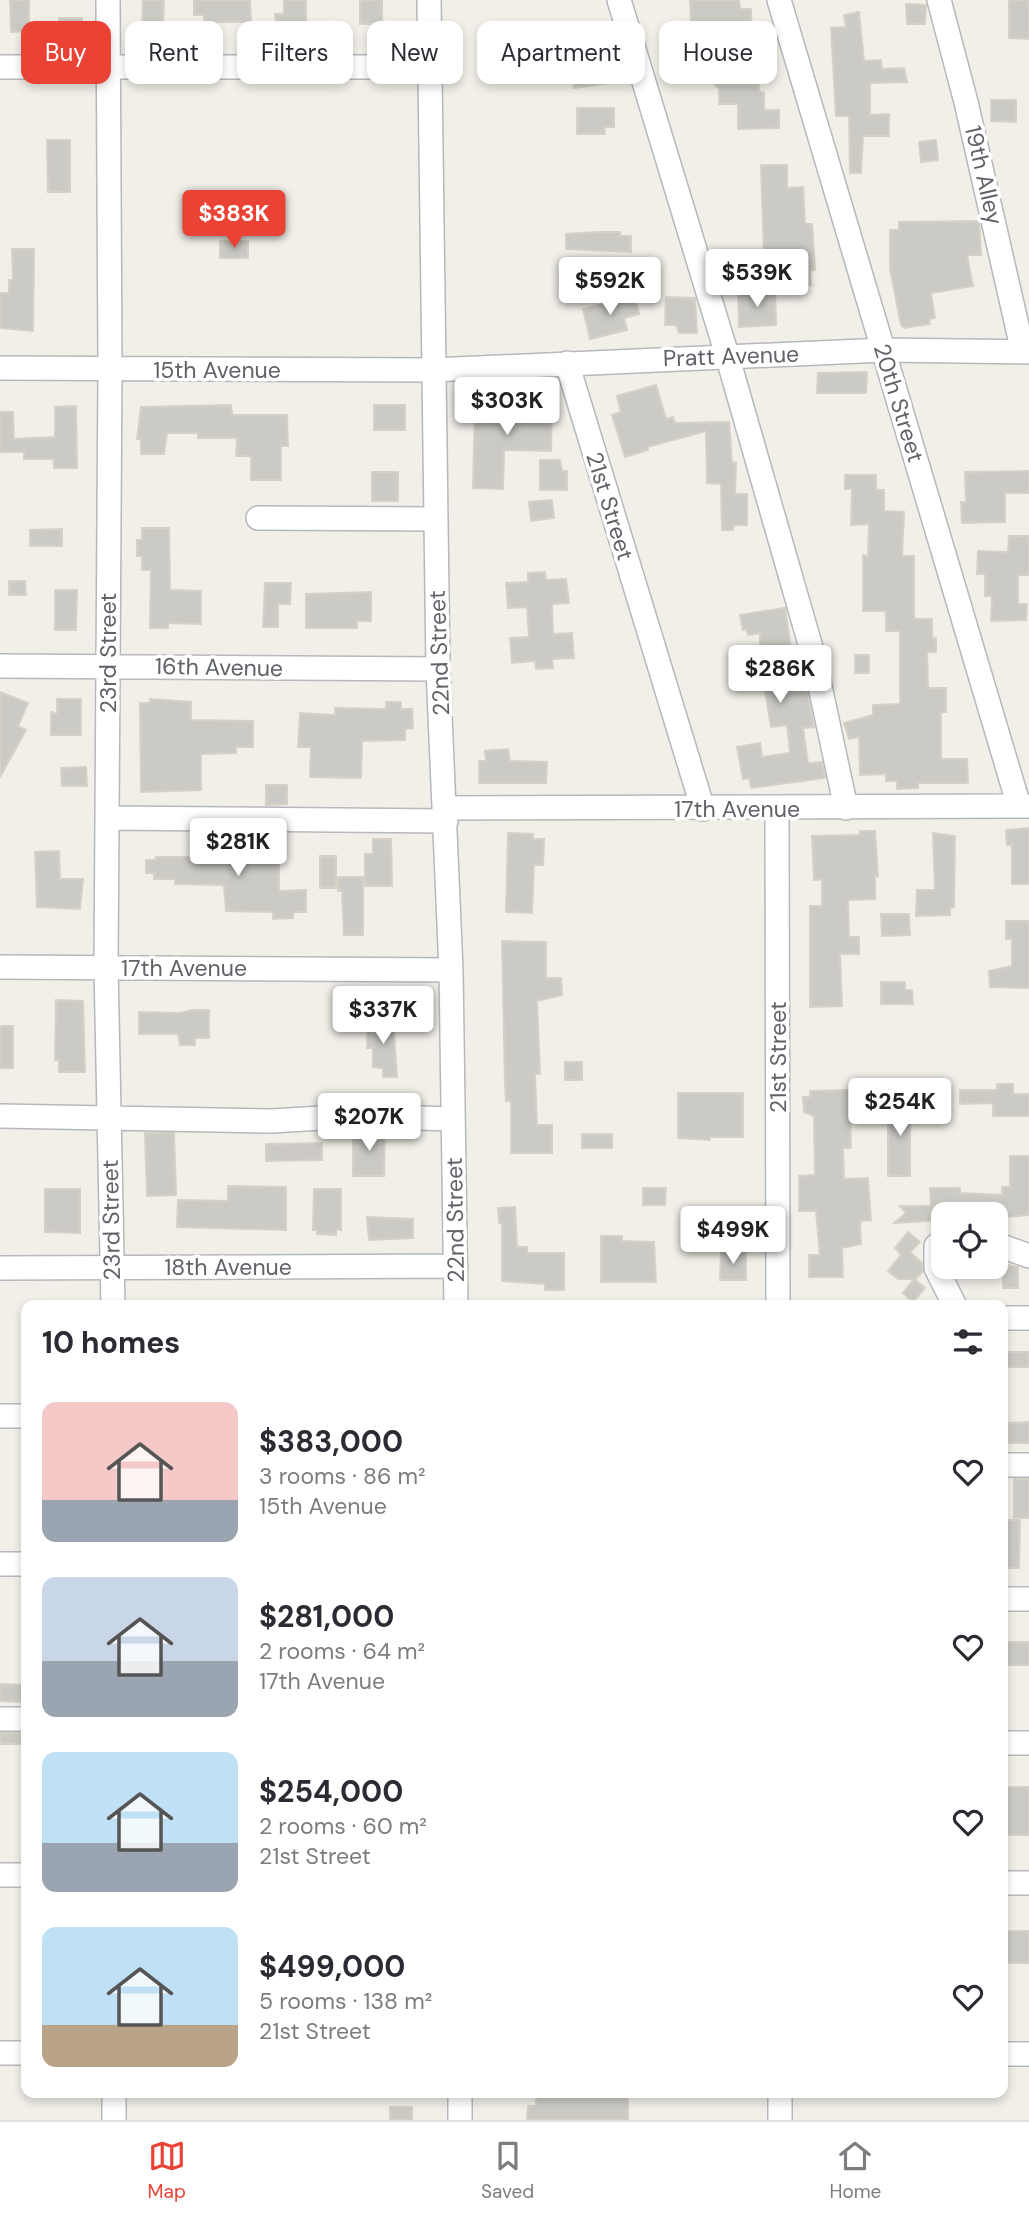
<!DOCTYPE html>
<html lang="en">
<head>
<meta charset="utf-8">
<style>
	body { margin:0; font-family:"DM Sans",sans-serif; background:#f2f2f3; color:#2b2b33; height:100vh; display:flex; flex-direction:column; font-size:26px; white-space:nowrap }
	* { box-sizing:border-box; margin:0 }
	p { font-size:23px; color:#7c7c81 }
	.icon { flex:none; width:38px; height:38px; fill:none; stroke:currentColor; stroke-width:2; stroke-linecap:round; stroke-linejoin:round }
	.map { position:relative; flex:1; overflow:hidden }
	.details { position:absolute; left:21px; top:1300px; width:987px; height:798px; display:flex; flex-direction:column; background:#fff; border-radius:14px; box-shadow:0 4px 10px #0003 }
	.details>* { flex:none }
	.hud { position:absolute; left:21px; top:21px; width:987px; height:63px; display:flex; gap:14px }
	.fabs { position:absolute; left:931px; top:1202px; display:grid; gap:14px }
	.fabs a { display:grid; place-items:center; width:77px; height:77px; border-radius:14px; background:#fff; box-shadow:0 4px 10px #0003; font-size:35px }
	.price { position:absolute; translate:-50% -60px; padding:0 16px; border-radius:7px; background:#fff; color:#222; font-size:23px; line-height:46px; filter:drop-shadow(0 2px 4px #0008) }
	.price::after { content:''; position:absolute; left:50%; top:42px; width:21px; height:16px; margin-left:-10px; background:inherit; clip-path:polygon(0 0,100% 0,50% 100%) }
	.price.active { background:#ea4335; color:#fff }
	ul { padding:0; list-style:none }
	li { display:flex; align-items:center; gap:21px; height:175px; padding:0 21px }
	li span { display:grid; place-items:center; flex:none; width:196px; height:140px; border-radius:14px; color:#555 }
	li>.icon { margin-inline-start:auto }
	span .icon { width:84px; height:84px; fill:#fffc; stroke-width:1 }
	li b { font-size:30px }
	h2 { display:flex; justify-content:space-between; align-items:center; height:84px; padding:0 21px; font-size:30px }
	.chip { padding:0 24px; border-radius:14px; background:#fff; box-shadow:0 4px 10px #0003; font-size:24px; line-height:63px }
	.chip.active { background:#ea4335; color:#fff }
	.tab-bar { display:flex; justify-content:space-around; align-items:center; height:98px; border-top:2px solid #e1e1e2; background:#fff; font-size:19px; color:#7c7c81 }
	.tab-bar a { display:grid; justify-items:center; gap:4px }
	.tab-bar .active { color:#ea4335 }
	.map>svg:first-child { display:block }
</style>
</head>
<body>
<div class="map">
<svg width="1029" height="2120" viewBox="0 0 1029 2120">
	<rect width="100%" height="100%" fill="#f1efe8"/>
	<path fill="#cccac5" stroke="#d6d1c6" stroke-width="2" d="M10,0h19v31l-18,1z
		M143,0h21l-1,23h-21z
		M194,0h56l1,22h-47v-7h-10z
		M284,0h22v35h-20l-1,-7h-9l-1,-14h9z
		M360,0h22v24h-22z
		M690,0h49l1,9h11l1,40h6l1,42 5,2v17h15v18l-41,1v-25h-19v-15l-5,-5 -2,-52h-4v-9l-17,2z
		M1009,0h20v39l-20,-1z
		M906,4l20,1 -1,19h-18z
		M859,12l5,49 17,-1 1,9 22,-1 3,14 -37,1v32l19,-1v22h-26l-2,37h-11l-1,-57h-13l-5,-88 15,-1 -2,-12z
		M59,18h23v20h-23z
		M604,34l5,49 -35,5 -6,-52z
		M991,100h25v22l-25,-1z
		M577,108h37v19h-10l1,7h-28z
		M47,140h23v52h-22z
		M936,140l2,20 -17,2 -2,-20z
		M761,165h26v23l16,-1 2,37h7l2,29 1,17 -5,1 1,14 -46,1z
		M979,221l2,34h-14l6,31 -42,7 4,25 -6,1 1,5 -26,4 -3,-3 -11,-56v-39h9v-8z
		M598,232h22v4h11v16l-65,-3v-15z
		M220,241h28v17h-28z
		M12,249h22l-1,82 -33,-3v-35h9v-13h4z
		M775,291l1,34 -37,2 -1,-35z
		M635,296l4,18 -15,4 3,12 -37,9 -7,-30z
		M666,297l29,1 2,35h-18l-3,-8h-11z
		M867,372l-1,21h-49l1,-20z
		M656,385l10,34 7,-2 2,6 54,-1 3,40 4,1 -1,31h12v31h-13l-1,5h-11l-1,-46 -14,-1 -1,-52 -59,16 1,3 -23,7 -13,-42 9,-3 -4,-16z
		M475,402l77,2 -1,47 -47,-1 -1,39 -30,-1z
		M231,405l1,10h55l1,31h-7v34h-30v-24h-15l1,-18h-39v-5h-31l-3,21h-23v-15h-4l4,-32z
		M374,405h31v25h-31z
		M76,406l1,62h-23v-9h-30v-7h-24v-40h13l1,27 41,-2v-30z
		M540,460h20l2,11h5v19h-27z
		M1029,471v22h-24v29l-43,1 -1,-21h5l-1,-30z
		M372,472h26v29h-26z
		M845,475h31v15h8v21l20,1 -2,44h12v63h18v19h4v14h-9l1,36h18v24h-5v47h26l1,24h-50v5l-21,1v-8h-11v-7l-26,1 -1,-38 -10,2 -5,-16 29,-8v-10l27,-1v-73h-14v-20h-23v-56l5,1 1,-32 -18,1 1,-36h-7z
		M552,500l2,18 -23,3 -2,-19z
		M142,528h27l1,62 31,1v33l-33,-1v5h-18l1,-58h-9v-14h-5v-16h5z
		M62,529v17h-32v-16z
		M1009,536h20v39h-11v29h9l-1,16 -35,1 1,-25h-7v-22h-8l1,-23 30,1z
		M545,572l1,8 20,-1 3,24 -17,1 1,30 19,-1 2,25 -22,1 1,9 -17,1 -1,-8 -23,2 -2,-25 19,-1 -2,-30 -19,1 -2,-25 22,-1v-9z
		M9,581h16l1,14h-17z
		M265,583h26l-1,21h-12v23h-15z
		M55,590h22l-1,40h-21z
		M371,592v29h-14v7h-51v-34z
		M785,608l6,40h6l2,30 5,-1 10,50 -11,1 5,35 14,-1 3,16 -74,10 -2,-10 -6,1 -6,-32 23,-4 2,14 28,-4 -3,-28 -16,2 -7,-42 -4,1v-53l-12,2 -1,-6 -4,1 -3,-15z
		M855,655h14v18h-14z
		M0,692l28,11 -10,23 8,4 -26,47z
		M57,699h24v36h-30v-23l6,2z
		M150,699l41,3v18l62,1v26h-17v6l-35,1v36l-60,2 -1,-89h10z
		M386,702h15v7h11l1,19 -8,1v11l-43,1 -1,37 -51,-1 1,-30h-13l2,-34 35,2v-7l51,1z
		M508,749l2,12 37,1 -1,21h-67v-22h7l-1,-10z
		M86,767l1,19h-25l-1,-18z
		M266,785h21v19l-21,1z
		M1029,828v56h-17v-39h-5l-1,-15z
		M860,831h15l3,45h-3v23l-27,1 1,37h10v17h-19l2,52 -32,1v-101h12v-27l-8,1 -2,-44 48,-1z
		M508,833l25,1v5h11l-1,26h-9l-2,48 -26,-1z
		M933,833l22,3 -1,71 -4,1v7l-34,1 1,-26h18z
		M256,835h23v56l27,-1v22h-13v6l-20,1v-7l-47,-1 -2,-26 -49,-1v-5h-21v-6h-8v-13h10v-3h68l1,-9h31z
		M373,839h18l1,47h-27v-32h8z
		M59,851l1,28h23l-3,30 -43,-2 -2,-55z
		M320,856h16v32h-16z
		M338,877h25v58h-19l-2,-44h-4z
		M881,914h28l1,21 -28,1z
		M1006,921h23v67l-39,-1 -1,-16 23,-5v-27h-6z
		M502,941l44,1v36h15l1,17 -25,6 3,73h-5l2,51h15v28h-41v-52h-5l-1,-17z
		M881,982h24v8h7l1,14h-32z
		M56,1000l27,1 2,71h-26v-12h-4z
		M193,1010h16v28h-14v7h-15l-2,-11h-39v-22l41,1z
		M377,1018h16l4,59h-14v-9l-10,-1v-19h-6v-21h10z
		M0,1026h13v42h-13z
		M565,1062h17v18h-17z
		M997,1084h16v10h16v22h-36v-13l-33,1v-14h37z
		M850,1090l1,58h-8l1,31 24,-1 3,42 -11,1 1,23 -19,4 1,29h-34v-22h11l-4,-44h-17v-35l16,-1 -1,-59 -10,-4 -1,-15h7v-6z
		M678,1093h65v44h-33v3l-32,-2z
		M896,1093h14v83h-22v-57h8z
		M353,1130l32,1 -1,45h-31z
		M145,1133h29l2,62 -29,1z
		M582,1134h30v14h-30z
		M322,1143v17l-56,1v-17z
		M1010,1156h19v59l-20,2 -66,-3v6l-49,3 12,-10 -6,-7h31l-1,-18h30v5l42,2v-8h8z
		M228,1186l58,1v43l-109,-3 1,-27 50,1z
		M643,1188h23l-1,17h-22z
		M45,1189h35v44l-35,-1z
		M314,1189h27v41l-5,-1v6l-19,-1v-4h-4z
		M515,1207l2,40h10v6h37v37h-19v-6l-43,-3v-58h-3l-1,-15z
		M367,1217l46,2v19l-44,2z
		M908,1232l12,10 -10,10 12,11 1,8 -7,8h-18l-10,-8 13,-16 -6,-7z
		M601,1236h21v5l32,1 2,40h-55z
		M721,1252h25v28h-26z
		M1003,1264l15,3v21h-15z
		M914,1279l11,9 -12,14 -10,-9z
		M1003,1352h26v15h-26z
		M1029,1422v21h-20v-20z
		M1014,1479h15v39h-15z
		M1003,1520h17l-1,48h-16z
		M1003,1642h26v23h-26z
		M0,1684l24,1v17l-24,-1z
		M0,1733h21v11h-21z
		M1003,1787h26v48h-26z
		M1003,1931h26v32h-26z
		M536,2093h92v27h-101l1,-14h8z
		M390,2107h22v13h-22z"/>
	<g fill="none" stroke-linecap="round" stroke-linejoin="round">
		<defs>
			<path id="minor" d="M108,0l2,369 -4,598 7,339
				M429,0l9,669 13,301 5,336
				M619,0l108,355 87,303 32,150
				M779,0l240,806
				M939,0l27,102 57,250
				M0,67h429
				M567,363l136,446
				M0,368l433,2 451,-20 145,2
				M258,518l178,1
				M0,666l438,3
				M446,808l583,-2
				M777,809l1,497
				M107,818l339,3
				M0,967l451,3
				M0,1116l272,5 82,-5 99,3
				M943,1240l-7,6v22l19,38
				M996,1244l33,12
				M0,1268l456,-2
				M1003,1318h26
				M0,1416h26
				M1003,1465h26
				M0,1564h26
				M1003,1599h26
				M0,1719h26
				M1003,1743h26
				M0,1875h26
				M1003,1883h26
				M0,2053h26
				M1003,2054h26
				M114,2093v27
				M460,2093v27
				M780,2093v27"/>
		</defs>
		<use href="#minor" stroke="#b5b8bc" stroke-width="26"/>
		<use href="#minor" stroke="#fff" stroke-width="23"/>
	</g>
	<g text-anchor="middle" stroke-width="7" stroke-linejoin="round" paint-order="stroke">
		<g font-size="23" fill="#5f6368" stroke="#fff">
			<text transform="translate(984 175) rotate(77)" y="8">19th Alley</text>
			<text transform="translate(731 356) rotate(-2)" y="8">Pratt Avenue</text>
			<text x="217" y="378">15th Avenue</text>
			<text transform="translate(899 403) rotate(73)" y="8">20th Street</text>
			<text transform="translate(610 506) rotate(73)" y="8">21st Street</text>
			<text transform="translate(108 653) rotate(-90)" y="8">23rd Street</text>
			<text transform="translate(439 653) rotate(-92)" y="8">22nd Street</text>
			<text transform="translate(219 667) rotate(1)" y="8">16th Avenue</text>
			<text x="737" y="817">17th Avenue</text>
			<text x="184" y="976">17th Avenue</text>
			<text transform="translate(778 1057) rotate(-90)" y="8">21st Street</text>
			<text transform="translate(111 1220) rotate(-91)" y="8">23rd Street</text>
			<text transform="translate(455 1220) rotate(-91)" y="8">22nd Street</text>
			<text x="228" y="1275">18th Avenue</text>
		</g>
	</g>
</svg>
<div class="fabs">
<a><svg class="icon" aria-label="locate" viewBox="0 0 24 24"><circle cx="12" cy="12" r="6"/><path d="M12 2v4M12 18v4M2 12h4M18 12h4"/></svg></a>
</div>
<b class="price active" style="left:234px;top:250px">$383K</b>
<b class="price" style="left:757px;top:309px">$539K</b>
<b class="price" style="left:610px;top:317px">$592K</b>
<b class="price" style="left:507px;top:437px">$303K</b>
<b class="price" style="left:780px;top:705px">$286K</b>
<b class="price" style="left:238px;top:878px">$281K</b>
<b class="price" style="left:383px;top:1046px">$337K</b>
<b class="price" style="left:900px;top:1138px">$254K</b>
<b class="price" style="left:369px;top:1153px">$207K</b>
<b class="price" style="left:733px;top:1266px">$499K</b>
<div class="hud">
<a class="chip active">Buy</a>
<a class="chip">Rent</a>
<a class="chip">Filters</a>
<a class="chip">New</a>
<a class="chip">Apartment</a>
<a class="chip">House</a>
</div>
<section class="details">
<h2>10 homes<svg class="icon" aria-label="filters" viewBox="0 0 24 24"><path d="M4 7h16M4 17h16"/><circle cx="9" cy="7" r="2"/><circle cx="15" cy="17" r="2"/></svg></h2>
<ul>
<li><span style="background:linear-gradient(#f6c9c9 70%,#9aa5b1 0)"><svg class="icon" aria-label="home" viewBox="0 0 24 24"><path d="M3 11l9-7 9 7M6 9v11h12V9"/></svg></span><div><b>$383,000</b><p>3 rooms · 86 m²</p><p>15th Avenue</p></div><svg class="icon" aria-label="heart" viewBox="0 0 24 24"><path d="M12 20l-8-8c-3-5 5-10 8-4 3-6 11-1 8 4z"/></svg></li>
<li><span style="background:linear-gradient(#c9d6e8 60%,#9aa5b1 0)"><svg class="icon" aria-label="home" viewBox="0 0 24 24"><path d="M3 11l9-7 9 7M6 9v11h12V9"/></svg></span><div><b>$281,000</b><p>2 rooms · 64 m²</p><p>17th Avenue</p></div><svg class="icon" aria-label="heart" viewBox="0 0 24 24"><path d="M12 20l-8-8c-3-5 5-10 8-4 3-6 11-1 8 4z"/></svg></li>
<li><span style="background:linear-gradient(#bfe0f5 65%,#9aa5b1 0)"><svg class="icon" aria-label="home" viewBox="0 0 24 24"><path d="M3 11l9-7 9 7M6 9v11h12V9"/></svg></span><div><b>$254,000</b><p>2 rooms · 60 m²</p><p>21st Street</p></div><svg class="icon" aria-label="heart" viewBox="0 0 24 24"><path d="M12 20l-8-8c-3-5 5-10 8-4 3-6 11-1 8 4z"/></svg></li>
<li><span style="background:linear-gradient(#bfe0f5 70%,#b9a48a 0)"><svg class="icon" aria-label="home" viewBox="0 0 24 24"><path d="M3 11l9-7 9 7M6 9v11h12V9"/></svg></span><div><b>$499,000</b><p>5 rooms · 138 m²</p><p>21st Street</p></div><svg class="icon" aria-label="heart" viewBox="0 0 24 24"><path d="M12 20l-8-8c-3-5 5-10 8-4 3-6 11-1 8 4z"/></svg></li>
</ul>
</section>
</div>
<nav class="tab-bar">
<a class="active"><svg class="icon" aria-label="map" viewBox="0 0 24 24"><path d="M3 6l6-2 6 2 6-2v14l-6 2-6-2-6 2zM9 4v14M15 6v14"/></svg>Map</a>
<a><svg class="icon" aria-label="saved" viewBox="0 0 24 24"><path d="M7 4h10v16l-5-4-5 4z"/></svg>Saved</a>
<a><svg class="icon" aria-label="home" viewBox="0 0 24 24"><path d="M3 11l9-7 9 7M6 9v11h12V9"/></svg>Home</a>
</nav>
</body>
</html>
